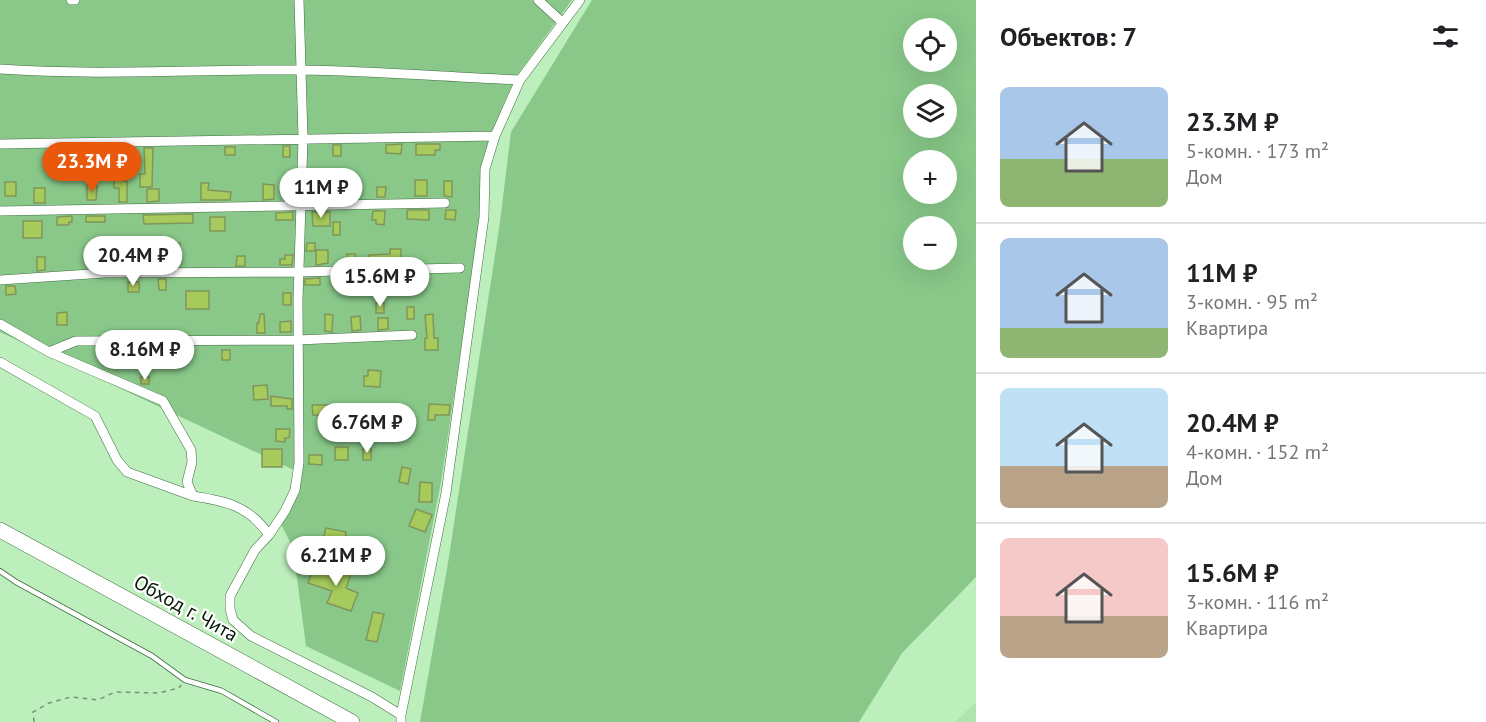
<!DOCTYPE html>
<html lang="ru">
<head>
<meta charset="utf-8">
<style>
	body { margin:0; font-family:"PT Sans",sans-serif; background:#f2f2f2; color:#202124; height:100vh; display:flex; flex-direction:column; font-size:22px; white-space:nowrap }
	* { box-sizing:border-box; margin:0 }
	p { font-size:20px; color:#757577 }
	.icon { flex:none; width:33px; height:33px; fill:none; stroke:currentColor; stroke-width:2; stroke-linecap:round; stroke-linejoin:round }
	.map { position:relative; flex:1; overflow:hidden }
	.panel { display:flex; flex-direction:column; background:#fff; width:510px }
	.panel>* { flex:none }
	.fabs { position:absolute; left:903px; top:18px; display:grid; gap:12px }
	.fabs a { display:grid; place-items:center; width:54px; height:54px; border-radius:50%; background:#fff; box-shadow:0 6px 24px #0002; font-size:30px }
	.price { position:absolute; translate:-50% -51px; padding:0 14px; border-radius:21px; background:#fff; color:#222; font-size:20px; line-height:39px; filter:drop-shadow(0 2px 3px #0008) }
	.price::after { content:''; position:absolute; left:50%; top:36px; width:18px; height:14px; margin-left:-9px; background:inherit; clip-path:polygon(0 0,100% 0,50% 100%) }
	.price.on { background:#ea580c; color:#fff }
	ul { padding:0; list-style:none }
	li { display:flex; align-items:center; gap:18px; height:150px; padding:0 24px }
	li+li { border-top:2px solid #e0e0e0 }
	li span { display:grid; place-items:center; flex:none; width:168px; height:120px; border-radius:9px; color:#555 }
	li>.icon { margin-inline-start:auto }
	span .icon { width:72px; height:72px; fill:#fffc; stroke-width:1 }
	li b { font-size:26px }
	h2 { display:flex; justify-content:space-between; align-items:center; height:72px; padding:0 24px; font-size:26px }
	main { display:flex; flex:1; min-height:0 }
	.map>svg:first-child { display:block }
</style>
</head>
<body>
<main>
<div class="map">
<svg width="976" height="722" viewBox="0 0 976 722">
	<rect width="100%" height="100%" fill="#bcefbc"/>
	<path fill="#ade5ad" d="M976,702v20h-21z"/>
	<path fill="#89c889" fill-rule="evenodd" d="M0,0h572l-57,78 -17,40 -17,97 -40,267 -41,209 -94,-45 -13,-98 -12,-24 15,-53 -296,-139z
		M592,0h384v577l-74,76 -43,69h-439l28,-159 52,-341 11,-90zM946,28v34h-32v-34zM914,94h32v34h-32zM914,160h32v34h-32zM914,226h32v34h-32z"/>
	<path fill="#a6ca5b" stroke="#81965a" stroke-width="1.5" d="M402,144l-1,10 -15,-1v-8z
		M416,144h24v6h-5v5h-19z
		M333,145h8v11h-8z
		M283,146h7v11h-7z
		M225,147h10v8h-10z
		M144,148h9l-1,39h-12v-13h5z
		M82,149l3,12 -14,1v-12z
		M114,174h9v7h4v21h-8v-14h-5z
		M309,174h17v16h-18z
		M415,180h12v16h-12z
		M444,181h8v16l-8,-1z
		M5,182h11v14h-11z
		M201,183h8l-1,7 23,2 -1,8h-29z
		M263,184l11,1v14l-11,1z
		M350,184h7l1,12h-7z
		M87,185l10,1 -1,14h-9z
		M377,187h9l-1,10h-8z
		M34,188h11v15h-11z
		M147,189h12v12l-12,1z
		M407,210h22v10l-22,-1z
		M446,210h10l-1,10 -10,-1z
		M373,211h12l-1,14 -8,-1v-4h-4z
		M293,212v8h-17v-7z
		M312,212h18v14h-17z
		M193,214v9l-49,1 -1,-9z
		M72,216v6h-3v3h-12v-8z
		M86,216h19v6h-19z
		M210,217h15v14h-15z
		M23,221h19v17h-19z
		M333,222h7v13h-7z
		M111,240l-1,26 -9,1 -1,-26z
		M180,243v19h-8v-7h-5v-11z
		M307,243h8v8h-9z
		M390,249h11v14l-32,1v-9l21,-1z
		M316,250h12v13l-12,2z
		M347,254h8v10h-7z
		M152,255l1,11h-9v-10z
		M285,255h8l-1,10h-12v-6h5z
		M237,256h8v10h-9z
		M37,257h8v13l-8,1z
		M373,277h13l-1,11h-12z
		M320,278v7h-15v-6z
		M158,279h8v11h-7z
		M128,282h11v10h-11z
		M6,286h9l1,8 -10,1z
		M186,291h23v18h-23z
		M283,293h8v12h-8z
		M376,303h8v10h-8z
		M407,307h7v12h-7z
		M67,312v13h-10v-12z
		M260,314h4l1,19h-8v-10h2z
		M325,314l8,1 -1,17 -7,-1z
		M433,314l1,24h4v12h-13v-12h2l-2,-23z
		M360,316l1,14 -9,1 -1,-14z
		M378,318h10v11l-10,1z
		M291,321v11h-11v-10z
		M108,348h10v10h-9z
		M222,350h8v10h-8z
		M368,370l13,1 -1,16 -16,-1v-10h4z
		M141,377h8v7h-8z
		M267,385l1,14 -14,1 -1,-14z
		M271,396l21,3v10h-5v-3h-16z
		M429,404l21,1 -1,10h-14v5h-7z
		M312,405h51l-1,17h-7v-2h-20v-5h-22z
		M379,406h11v13l-11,-1z
		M276,429h14l-1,9h-4v4l-9,-1z
		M335,447h13v13h-13z
		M262,449h20v18h-20z
		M363,449h8v11h-8z
		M309,455h13v10l-13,-1z
		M402,467l9,2 -3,15 -9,-2z
		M420,482l12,1v19h-13z
		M416,509l16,6 -7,17 -16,-6z
		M326,528l20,4 -2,12 -12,-3 -1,4 -9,-2z
		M338,567l14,4 -6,17 12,5 -7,18 -24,-8 5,-12 -24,-8 5,-14 23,6z
		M373,612l11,2 -7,28 -11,-2z"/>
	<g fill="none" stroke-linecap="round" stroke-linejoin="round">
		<defs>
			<path id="service" d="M0,571l16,11 136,74 33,24 37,11 54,31"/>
			<path id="minor" d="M71,0h4
				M299,0l4,138 -5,162 1,163 -4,27 -10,21 -16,24 -14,15 -25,46v13l3,11 18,16 121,61 29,18
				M538,0l25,23
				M0,69c100,7 201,0 301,1 73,1 146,7 219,10
				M0,144l495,-8
				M0,211l445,-8
				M0,280l105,-7 194,-1 161,-4
				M0,324l49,28 114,49 28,49 1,12 -5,20 6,14c33,5 56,10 76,39
				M49,352l27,-11 222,-1 114,-5
				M0,362l95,54 22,44 10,12 66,24
				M401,722v-7l45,-222 38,-276 1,-48 10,-33 25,-56 60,-80"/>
			<path id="trunk" d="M0,530l352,192"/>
		</defs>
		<use href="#service" stroke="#406e41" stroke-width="6"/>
		<use href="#minor" stroke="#406e41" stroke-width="10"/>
		<use href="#trunk" stroke="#406e41" stroke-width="16"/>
		<path stroke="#719771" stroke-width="1.5" stroke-dasharray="4.5 4.5" stroke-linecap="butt" d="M34,722l-1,-10 16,-9 22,-6 27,3 17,-8 44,1 20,-5 2,-3"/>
		<use href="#service" stroke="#fff" stroke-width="4.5"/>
		<use href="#minor" stroke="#fff" stroke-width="9"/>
		<use href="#trunk" stroke="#fff" stroke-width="15"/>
	</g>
	<g text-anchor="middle" stroke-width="4.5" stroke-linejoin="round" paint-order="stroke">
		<g font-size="20" fill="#071a08" stroke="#fff">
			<text transform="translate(186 608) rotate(29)" y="7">Обход г. Чита</text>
		</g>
	</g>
</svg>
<div class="fabs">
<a><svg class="icon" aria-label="locate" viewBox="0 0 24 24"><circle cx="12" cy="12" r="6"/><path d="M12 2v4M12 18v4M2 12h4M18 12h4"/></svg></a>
<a><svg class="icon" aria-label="layers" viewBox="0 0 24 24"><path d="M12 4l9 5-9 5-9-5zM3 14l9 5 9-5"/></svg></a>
<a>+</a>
<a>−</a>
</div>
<b class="price on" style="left:92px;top:193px">23.3M ₽</b>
<b class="price" style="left:321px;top:219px">11M ₽</b>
<b class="price" style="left:133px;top:287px">20.4M ₽</b>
<b class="price" style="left:380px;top:308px">15.6M ₽</b>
<b class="price" style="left:145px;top:381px">8.16M ₽</b>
<b class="price" style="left:367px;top:454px">6.76M ₽</b>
<b class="price" style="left:336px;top:587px">6.21M ₽</b>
</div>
<section class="panel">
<h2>Объектов: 7<svg class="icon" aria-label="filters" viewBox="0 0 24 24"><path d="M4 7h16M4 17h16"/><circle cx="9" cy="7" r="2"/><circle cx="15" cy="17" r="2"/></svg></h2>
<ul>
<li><span style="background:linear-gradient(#a9c7e8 60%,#8fb573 0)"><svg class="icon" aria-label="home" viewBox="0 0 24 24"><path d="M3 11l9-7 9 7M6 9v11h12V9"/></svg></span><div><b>23.3M ₽</b><p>5-комн. · 173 m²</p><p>Дом</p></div></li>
<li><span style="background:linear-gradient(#a9c7e8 75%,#8fb573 0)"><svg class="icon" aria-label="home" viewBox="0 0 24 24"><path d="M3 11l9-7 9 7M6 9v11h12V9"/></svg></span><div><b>11M ₽</b><p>3-комн. · 95 m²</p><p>Квартира</p></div></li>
<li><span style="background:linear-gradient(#bfe0f5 65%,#b9a48a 0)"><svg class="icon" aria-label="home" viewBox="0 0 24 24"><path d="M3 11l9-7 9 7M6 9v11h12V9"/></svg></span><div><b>20.4M ₽</b><p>4-комн. · 152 m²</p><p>Дом</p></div></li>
<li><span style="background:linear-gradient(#f6c9c9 65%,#b9a48a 0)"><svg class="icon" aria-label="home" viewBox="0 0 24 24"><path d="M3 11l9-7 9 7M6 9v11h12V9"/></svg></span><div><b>15.6M ₽</b><p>3-комн. · 116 m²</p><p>Квартира</p></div></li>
</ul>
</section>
</main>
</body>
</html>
